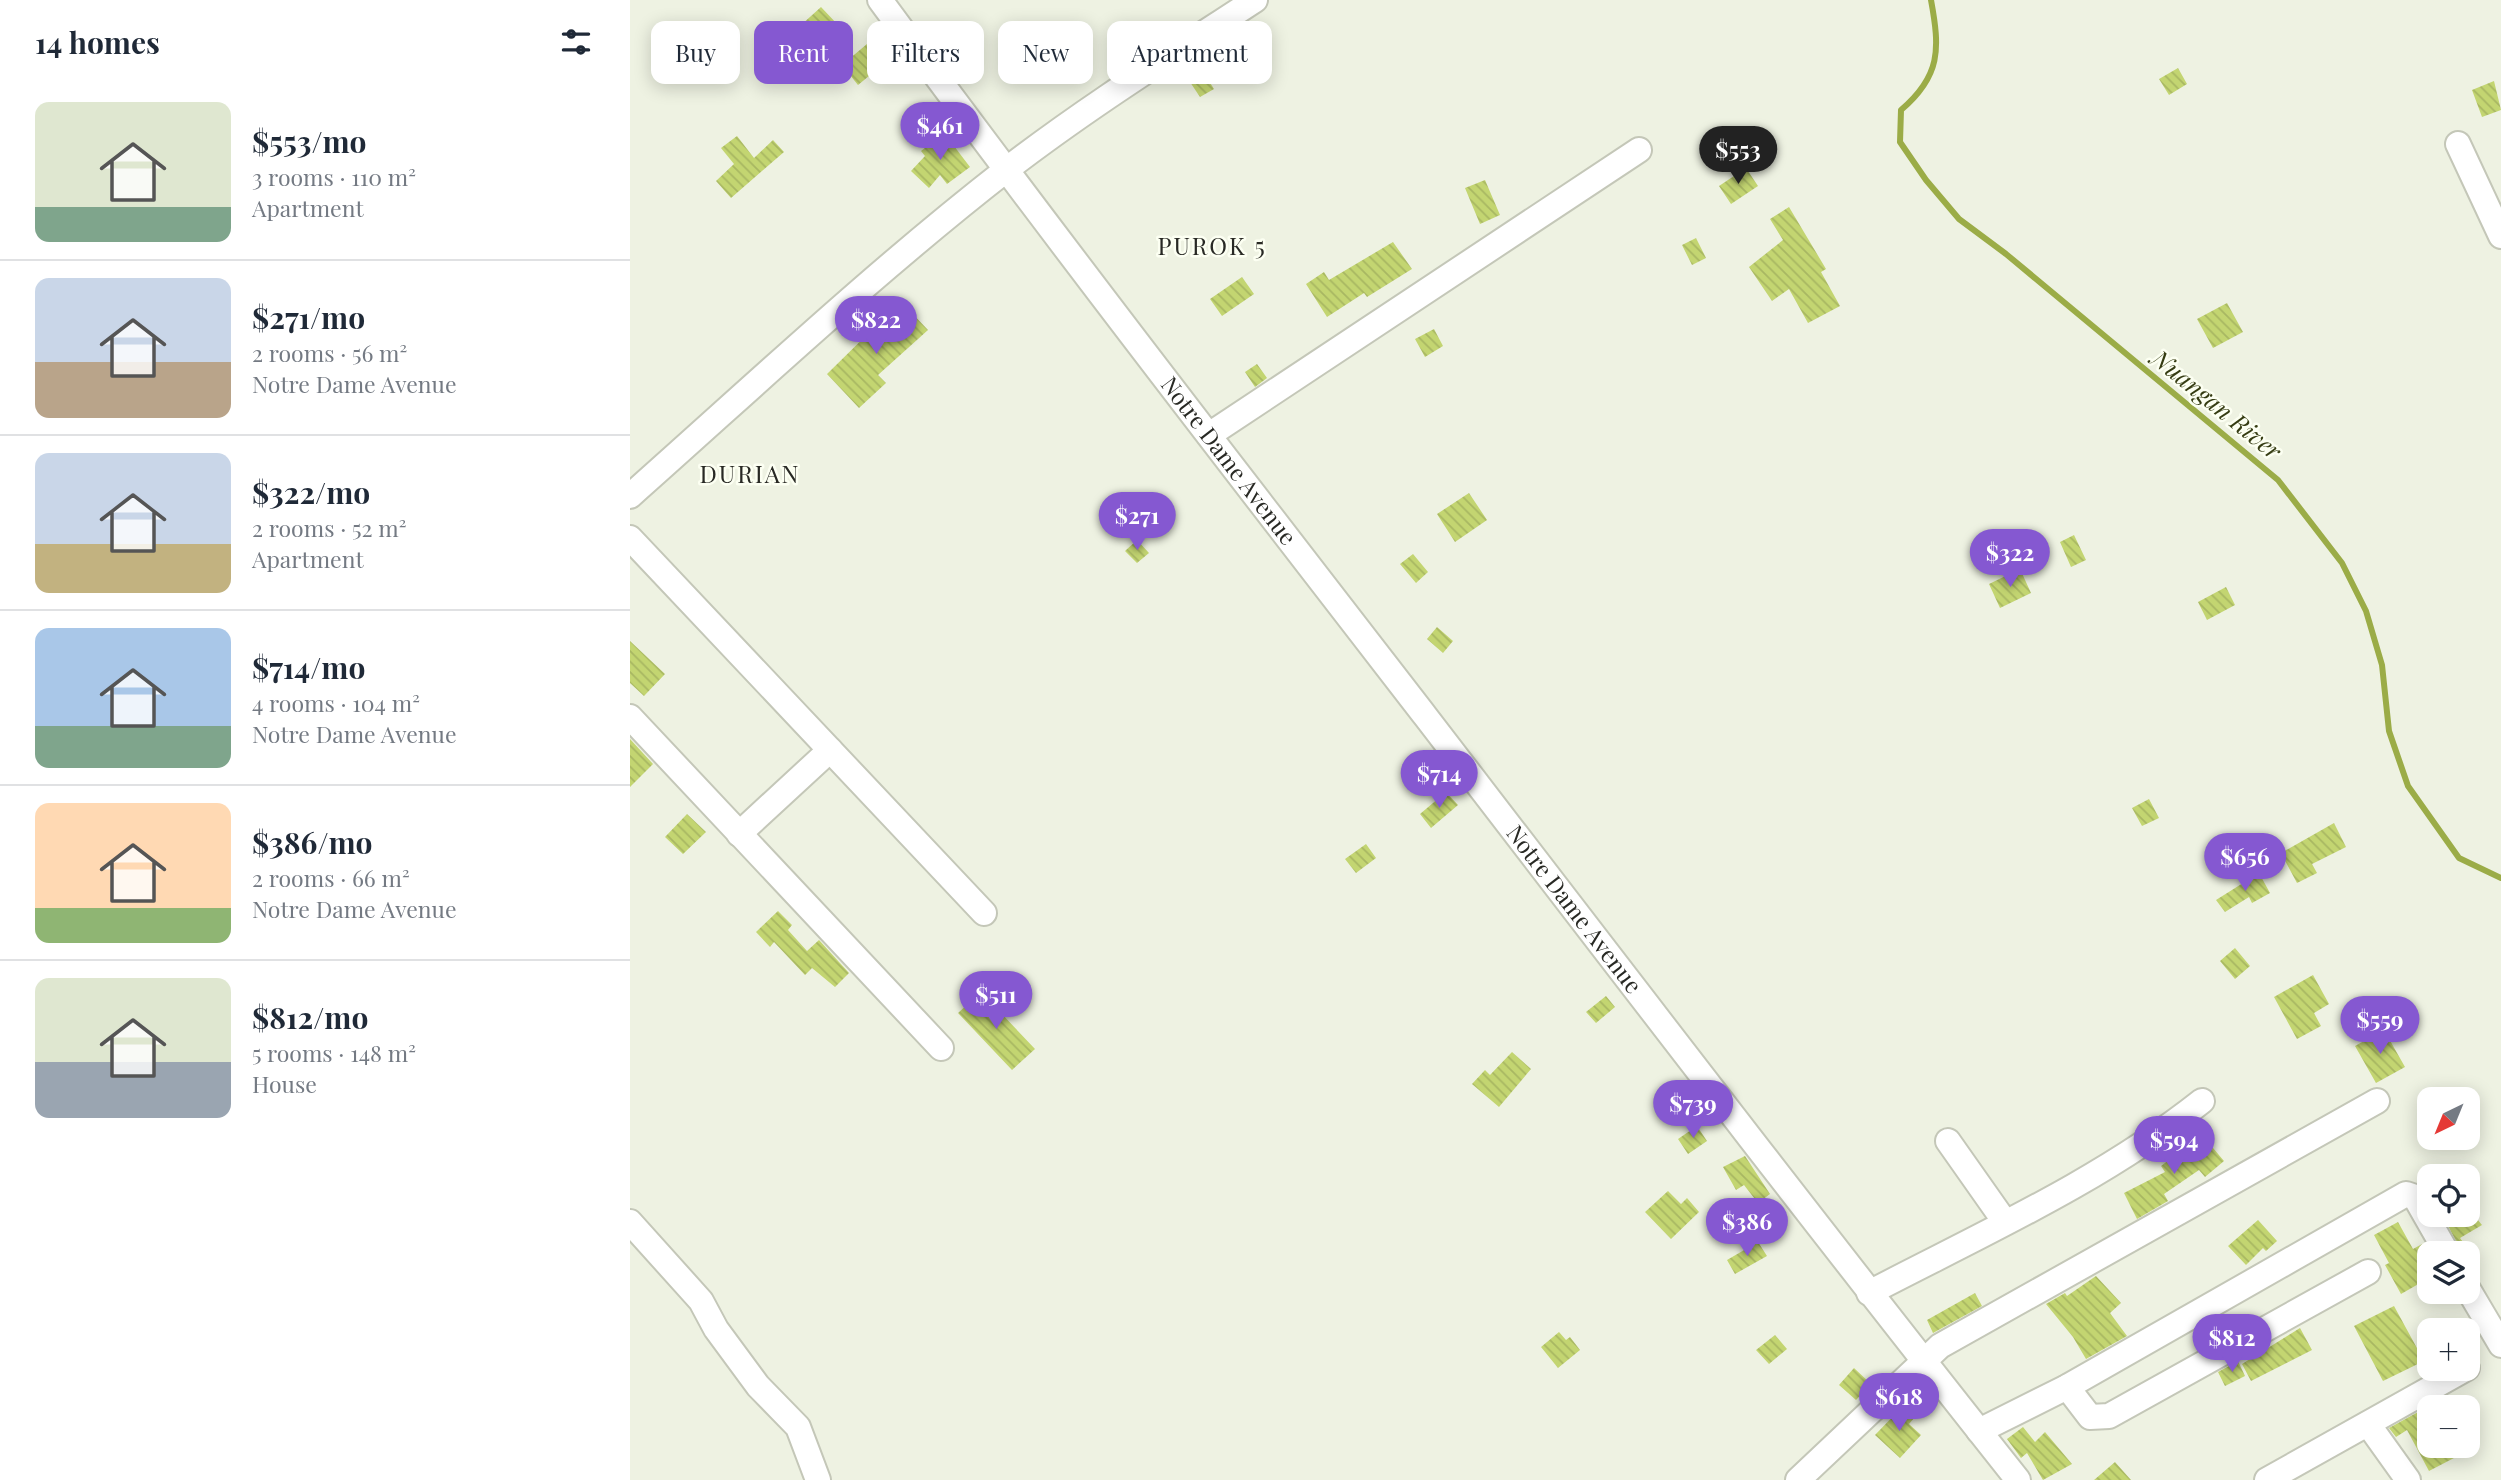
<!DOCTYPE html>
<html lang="en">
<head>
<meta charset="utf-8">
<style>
	body { margin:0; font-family:"Playfair Display",serif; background:#f6f6f7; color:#1f2937; height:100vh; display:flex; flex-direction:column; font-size:26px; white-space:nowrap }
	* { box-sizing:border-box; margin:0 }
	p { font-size:23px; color:#747a83 }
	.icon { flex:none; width:38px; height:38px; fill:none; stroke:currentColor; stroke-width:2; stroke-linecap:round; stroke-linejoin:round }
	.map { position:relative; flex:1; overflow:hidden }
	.side { display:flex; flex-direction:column; background:#fff; width:630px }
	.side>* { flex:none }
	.guide { position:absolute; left:21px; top:21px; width:665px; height:63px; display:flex; gap:14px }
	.needle { width:46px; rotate:223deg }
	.fabs { position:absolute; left:1787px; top:1087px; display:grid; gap:14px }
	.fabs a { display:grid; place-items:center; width:63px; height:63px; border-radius:14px; background:#fff; box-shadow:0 4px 18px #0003; font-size:35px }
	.price { position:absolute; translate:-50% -60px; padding:0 16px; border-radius:24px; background:#8558d1; color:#fff; font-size:23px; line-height:46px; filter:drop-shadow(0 2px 4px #0008) }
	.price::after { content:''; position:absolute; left:50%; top:42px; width:21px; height:16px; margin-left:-10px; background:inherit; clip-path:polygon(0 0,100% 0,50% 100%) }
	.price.on { background:#222; color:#fff }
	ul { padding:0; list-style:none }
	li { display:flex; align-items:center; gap:21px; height:175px; padding:0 35px }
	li+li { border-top:2px solid #e0e1e3 }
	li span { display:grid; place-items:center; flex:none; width:196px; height:140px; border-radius:14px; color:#555 }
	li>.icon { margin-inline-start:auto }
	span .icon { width:84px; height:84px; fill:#fffc; stroke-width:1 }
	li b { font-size:30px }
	h2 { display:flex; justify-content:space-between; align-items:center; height:84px; padding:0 35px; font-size:30px }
	.tag { padding:0 24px; border-radius:14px; background:#fff; box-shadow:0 4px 18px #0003; font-size:24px; line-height:63px }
	.tag.on { background:#8558d1; color:#fff }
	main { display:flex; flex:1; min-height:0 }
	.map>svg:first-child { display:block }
</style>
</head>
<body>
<main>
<section class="side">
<h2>14 homes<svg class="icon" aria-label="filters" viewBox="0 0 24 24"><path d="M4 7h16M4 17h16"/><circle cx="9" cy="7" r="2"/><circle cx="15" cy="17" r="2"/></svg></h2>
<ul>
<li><span style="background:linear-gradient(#dfe7d0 75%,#7fa58c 0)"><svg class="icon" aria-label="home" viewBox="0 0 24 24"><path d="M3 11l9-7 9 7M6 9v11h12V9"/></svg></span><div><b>$553/mo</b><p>3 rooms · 110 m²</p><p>Apartment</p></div></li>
<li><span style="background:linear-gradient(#c9d6e8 60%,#b9a48a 0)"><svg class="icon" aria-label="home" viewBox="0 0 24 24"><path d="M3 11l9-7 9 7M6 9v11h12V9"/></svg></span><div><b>$271/mo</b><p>2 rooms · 56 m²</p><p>Notre Dame Avenue</p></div></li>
<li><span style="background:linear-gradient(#c9d6e8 65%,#c2b280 0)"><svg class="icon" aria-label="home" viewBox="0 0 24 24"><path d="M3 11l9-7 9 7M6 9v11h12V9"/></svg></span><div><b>$322/mo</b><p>2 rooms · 52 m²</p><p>Apartment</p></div></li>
<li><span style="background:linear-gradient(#a9c7e8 70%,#7fa58c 0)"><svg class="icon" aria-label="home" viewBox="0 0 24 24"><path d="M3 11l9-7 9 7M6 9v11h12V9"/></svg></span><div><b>$714/mo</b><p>4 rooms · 104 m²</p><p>Notre Dame Avenue</p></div></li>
<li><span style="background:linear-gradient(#ffd9b3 75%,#8fb573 0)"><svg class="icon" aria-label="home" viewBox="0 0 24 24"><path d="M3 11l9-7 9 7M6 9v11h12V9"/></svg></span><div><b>$386/mo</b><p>2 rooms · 66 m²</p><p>Notre Dame Avenue</p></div></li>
<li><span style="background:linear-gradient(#dfe7d0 60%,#9aa5b1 0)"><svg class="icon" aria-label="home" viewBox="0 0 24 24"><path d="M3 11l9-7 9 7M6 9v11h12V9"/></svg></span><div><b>$812/mo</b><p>5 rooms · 148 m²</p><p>House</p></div></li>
</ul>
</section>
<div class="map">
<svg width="1871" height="1480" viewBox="0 0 1871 1480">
	<defs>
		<pattern id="building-back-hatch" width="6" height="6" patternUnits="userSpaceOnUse" patternTransform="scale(1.75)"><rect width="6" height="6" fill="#c3d571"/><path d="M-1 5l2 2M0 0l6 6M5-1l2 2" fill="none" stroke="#a8b762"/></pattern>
	</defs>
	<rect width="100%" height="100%" fill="#eef2e2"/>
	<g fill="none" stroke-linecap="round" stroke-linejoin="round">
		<path stroke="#9bac47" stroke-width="6" d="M1301,0c9,49 10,76 -30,110l-1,32 26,38 33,39 47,35 272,226 64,83 24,48 16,54 7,66 19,55 51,72 42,20"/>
	</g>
	<path fill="url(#building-back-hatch)" d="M191,7l17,18 -22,19 -16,-18z
		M237,44l6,7 7,-6 11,13 -33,27 -16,-20z
		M89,55l14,14 -13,13 -14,-13z
		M1548,68l9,16 -18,11 -10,-16z
		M572,70l12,19 -14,8 -12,-18z
		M1864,81l7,29 -19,7 -10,-27z
		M314,133l26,34 -23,17 -7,-9 -11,13 -18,-17 14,-15 -4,-5z
		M107,136l17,22 19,-18 11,12 -53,46 -15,-17 18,-17 -13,-16z
		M1116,168l12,18 -27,18 -12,-18z
		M855,180l15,35 -20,9 -15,-36z
		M1159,207l37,62 -5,3 19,34 -32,17 -19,-34 -17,12 -23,-34 34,-27 -13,-21z
		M1066,238l10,20 -14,7 -10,-20z
		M763,242l19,27 -45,28 -3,-4 -37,24 -21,-33 18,-12 5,8z
		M612,277l12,17 -32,22 -12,-17z
		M1597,303l16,29 -30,16 -16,-29z
		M278,309l20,21 -50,45 8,8 -27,25 -32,-34 61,-60 7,7z
		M804,329l9,17 -18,11 -10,-18z
		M627,364l10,14 -12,9 -10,-15z
		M839,493l18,27 -32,22 -18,-28z
		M1444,535l12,25 -15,7 -11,-25z
		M507,540l12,13 -12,10 -12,-12z
		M783,554l15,18 -12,11 -16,-19z
		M1390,569l11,24 -31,15 -11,-24z
		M1596,587l9,18 -28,15 -9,-18z
		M807,627l16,14 -10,12 -16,-14z
		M0,641l35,33 -21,22 -14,-13z
		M0,739l23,25 -23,23z
		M816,792l12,13 -27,23 -11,-14z
		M1519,799l10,19 -17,8 -10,-18z
		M57,814l19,18 -23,22 -18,-17z
		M1704,823l12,24 -34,17 5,9 -20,10 -16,-30z
		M736,844l10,14 -20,15 -11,-14z
		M1629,873l11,20 -18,10 -3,-6 -24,15 -9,-12z
		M148,911l14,14 -4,5 19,21 12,-11 30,33 -14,14 -23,-19 -7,7 -31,-33 -4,5 -14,-15z
		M1605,948l15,18 -15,13 -15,-18z
		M1683,975l16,29 -15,9 7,13 -24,13 -23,-42z
		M351,992l54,57 -23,21 -54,-57z
		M976,996l9,11 -19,16 -10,-11z
		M1754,1030l21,37 -29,16 -21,-37z
		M882,1052l19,17 -32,38 -27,-23 13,-14 5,5z
		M1067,1126l10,15 -19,13 -10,-15z
		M1572,1135l22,26 -19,16 -6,-7 -35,24 4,7 -31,18 -13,-26 41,-21 -4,-6z
		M1115,1156l25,38 -12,9 -14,-18 -8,5 -13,-23z
		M1038,1191l13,13 6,-6 12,14 -28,27 -26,-27z
		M1812,1214h31l9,11 -22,13 11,15h-9z
		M1628,1220l19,21 -11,10 -3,-3 -17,17 -18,-19z
		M1768,1222l15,27 11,-6 6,10 -1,25 -28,16 -16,-29 4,-2 -15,-28z
		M1128,1242l9,14 -32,18 -8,-14z
		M1466,1276l25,27 -11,10 17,23 -41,23 -13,-22 -27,-33 19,-11 2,3z
		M1345,1293l7,13 -49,27 -6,-13z
		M1764,1306l30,55 -41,20 -29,-55z
		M1670,1328l12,22 -61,31 -9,-17z
		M929,1332l7,8 4,-3 10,13 -22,18 -17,-21z
		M1145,1335l12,14 -18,15 -13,-14z
		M1608,1361l7,15 -20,10 -7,-14z
		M1224,1368l17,16 -15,16 -17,-15z
		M1799,1406v40h48l-48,25 -22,-41 -11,7 -7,-9z
		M1272,1407l12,11 -5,6 12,11 -21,23 -25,-23z
		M1393,1427l12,15 10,-10 27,32 -29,16 -16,-27 -6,5 -14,-19z
		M1485,1462l16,18h-37z"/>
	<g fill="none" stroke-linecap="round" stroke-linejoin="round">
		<defs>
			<g id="minor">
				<path id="s1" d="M250,0c178,242 362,479 546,717 196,255 392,511 592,763"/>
				<path d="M1828,144l43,92"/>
				<path d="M579,435l430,-285"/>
				<path d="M0,496c124,-110 245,-224 376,-326 79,-61 165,-115 249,-170"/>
				<path d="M0,538l354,375"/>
				<path d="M0,717l311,331"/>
				<path d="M109,834l91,-84"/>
				<path d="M1318,1141l57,81"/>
				<path d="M0,1222l71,79 15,28 42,57 40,41 20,53"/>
				<path d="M1838,1289l33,56"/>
				<path d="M1239,1293c113,-59 232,-112 333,-192"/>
				<path d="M1437,1387l23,30 19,-1 259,-144"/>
				<path d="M1738,1424l40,56"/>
				<path d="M1349,1431l88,-44 339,-193 9,3 32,56"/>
				<path d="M1168,1480l142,-134 437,-245"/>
				<path d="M1637,1480l200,-112"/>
			</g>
		</defs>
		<use href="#minor" stroke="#c4c7b8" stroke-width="28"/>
		<use href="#minor" stroke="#fff" stroke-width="24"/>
	</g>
	<g text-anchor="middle" stroke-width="5" stroke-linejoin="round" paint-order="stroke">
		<g font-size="23" fill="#282924" stroke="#fcfff2">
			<text dy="8" stroke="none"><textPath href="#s1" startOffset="578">Notre Dame Avenue</textPath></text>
			<text dy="8" stroke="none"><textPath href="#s1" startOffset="1144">Notre Dame Avenue</textPath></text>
		</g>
		<g font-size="24" letter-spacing="2" fill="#282924" stroke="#fcfff2">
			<text x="582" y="255">PUROK 5</text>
			<text x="120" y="483">DURIAN</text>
		</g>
		<g font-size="24" font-style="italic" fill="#353c12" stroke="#fcfff2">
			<text transform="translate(1586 405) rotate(39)" y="8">Nuangan River</text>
		</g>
	</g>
</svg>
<div class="fabs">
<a><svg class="needle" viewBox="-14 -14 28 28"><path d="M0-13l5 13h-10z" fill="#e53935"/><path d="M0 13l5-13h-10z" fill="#747a83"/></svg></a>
<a><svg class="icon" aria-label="locate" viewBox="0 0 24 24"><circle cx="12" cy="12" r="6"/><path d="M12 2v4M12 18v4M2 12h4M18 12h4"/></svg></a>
<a><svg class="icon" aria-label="layers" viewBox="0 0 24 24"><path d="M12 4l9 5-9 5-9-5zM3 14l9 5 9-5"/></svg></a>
<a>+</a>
<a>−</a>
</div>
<b class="price" style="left:310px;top:162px">$461</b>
<b class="price on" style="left:1108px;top:186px">$553</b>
<b class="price" style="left:246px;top:356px">$822</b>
<b class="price" style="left:507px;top:552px">$271</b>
<b class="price" style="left:1380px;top:589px">$322</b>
<b class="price" style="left:809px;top:810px">$714</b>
<b class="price" style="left:1615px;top:893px">$656</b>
<b class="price" style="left:366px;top:1031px">$511</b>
<b class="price" style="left:1750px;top:1056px">$559</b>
<b class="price" style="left:1063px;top:1140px">$739</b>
<b class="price" style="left:1544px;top:1176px">$594</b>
<b class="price" style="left:1117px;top:1258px">$386</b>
<b class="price" style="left:1602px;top:1374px">$812</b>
<b class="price" style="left:1269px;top:1433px">$618</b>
<div class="guide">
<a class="tag">Buy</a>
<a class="tag on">Rent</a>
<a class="tag">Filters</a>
<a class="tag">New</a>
<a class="tag">Apartment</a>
</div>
</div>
</main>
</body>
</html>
